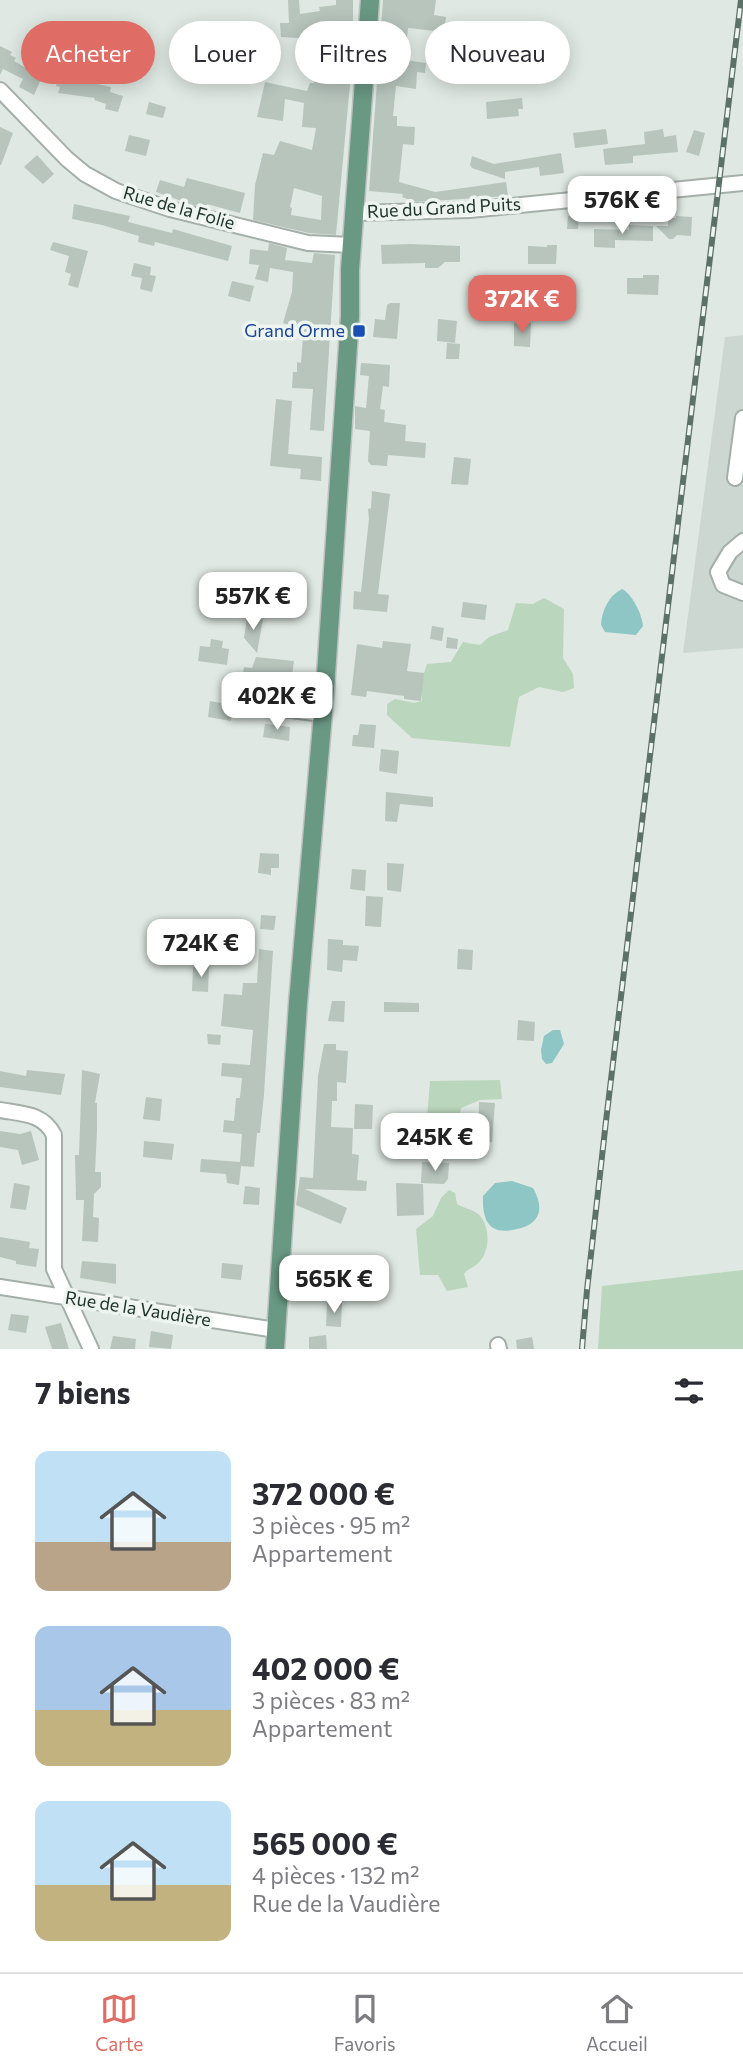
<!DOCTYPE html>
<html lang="fr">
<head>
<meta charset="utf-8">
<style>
	body { margin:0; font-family:Commissioner,sans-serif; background:#f2f2f3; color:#2b2b33; height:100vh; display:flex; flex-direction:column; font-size:26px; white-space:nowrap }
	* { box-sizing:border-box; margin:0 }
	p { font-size:23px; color:#7c7c81 }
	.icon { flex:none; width:38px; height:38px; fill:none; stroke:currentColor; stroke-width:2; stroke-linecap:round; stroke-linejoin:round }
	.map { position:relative; height:1349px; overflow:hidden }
	.details { display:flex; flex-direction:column; background:#fff; flex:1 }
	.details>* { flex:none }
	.guide { position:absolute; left:21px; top:21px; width:702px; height:63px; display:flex; gap:14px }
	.price { position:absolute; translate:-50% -60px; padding:0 16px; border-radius:14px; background:#fff; color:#222; font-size:23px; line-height:46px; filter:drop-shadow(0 2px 4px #0008) }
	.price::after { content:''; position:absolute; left:50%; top:42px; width:21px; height:16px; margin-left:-10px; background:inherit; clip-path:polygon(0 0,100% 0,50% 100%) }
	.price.active { background:#df6d65; color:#fff }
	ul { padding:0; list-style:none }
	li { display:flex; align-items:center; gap:21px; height:175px; padding:0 35px }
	li span { display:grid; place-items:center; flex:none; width:196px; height:140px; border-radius:14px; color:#555 }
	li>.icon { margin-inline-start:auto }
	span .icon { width:84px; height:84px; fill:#fffc; stroke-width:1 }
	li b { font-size:30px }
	h2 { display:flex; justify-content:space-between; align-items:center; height:84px; padding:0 35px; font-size:30px }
	.chip { padding:0 24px; border-radius:32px; background:#fff; box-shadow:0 4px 18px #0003; font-size:24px; line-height:63px }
	.chip.active { background:#df6d65; color:#fff }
	.dock { display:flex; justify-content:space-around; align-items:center; height:98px; border-top:2px solid #e1e1e2; background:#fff; font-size:19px; color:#7c7c81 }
	.dock a { display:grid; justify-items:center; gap:4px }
	.dock .active { color:#df6d65 }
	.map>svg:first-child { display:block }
</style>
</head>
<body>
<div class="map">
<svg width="743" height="1349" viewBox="0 0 743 1349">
	<rect width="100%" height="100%" fill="#dfe8e2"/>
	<path fill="#cdd7d1" d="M743,335v313l-60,5 42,-316z"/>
	<path fill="#bad6bc" d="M544,598l20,11 -1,49 10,16 1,14 -11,4 -24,-5 -20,10 -9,50 -98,-9 -25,-23v-11l8,-5 19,4 8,-2v-22l5,-15 24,-2 12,-20 17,3 9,-8 19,-7 8,-27 17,1z
		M500,1080l2,19 -22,1 -19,8 -4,26 4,15 -22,8h-15l6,-76z
		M449,1190l6,3 2,11c6,4 14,5 20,9 14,11 14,40 0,51 -5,5 -9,4 -13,10l4,13 -21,4 -9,-16h-18l-4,-46 17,-13 8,-18z
		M743,1270v79h-145l4,-63z"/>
	<path fill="#8dc6c5" d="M622,589c10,5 20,25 21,37l-7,9 -31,-3 -4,-7c1,-14 7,-29 21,-36z
		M553,1030h7l4,14 -12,19 -6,1 -4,-5 -1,-9 3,-14z
		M512,1181l21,7c12,21 7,36 -16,41 -27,7 -35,-7 -34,-33l12,-13z"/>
	<path fill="#b7c5bd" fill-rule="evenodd" d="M288,0h11l1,14 20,-3 -1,-4 17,-2v-5h17v42l-16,-1 -3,21 18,1 -16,172 -27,-2 -56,-13 2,-35 8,-32 11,2 6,-14 32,9 4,-22 -14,-1 2,-24 -19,-4 -2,22 -26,-4 8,-35 42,9 3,-8h4l-1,-44 -32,-2 -1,-14h9zM294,188l28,8 -1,24 -30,-5 1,-7 -2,-1z
		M383,0h53l-2,15 12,2 -2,15 -36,-4 -3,32 21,3 -1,10 -8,-1 -1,17 -20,-3 -3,30h4v10l18,1 -1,18 -11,-1 -4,38 36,10 71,-10 2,14 -92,6 -14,-5 1,-3 -34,-3z
		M448,38l14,4 -5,17 -14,-3z
		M269,43l11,2 -2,10 -10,-1z
		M0,46l12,6 -2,3 6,3 -2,3 28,16 -8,18 -15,-8 4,-8 -20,-10 -3,6z
		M127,54l13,3 -3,13 -13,-4z
		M58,75l53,12 -1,5 13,4 -5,16 -13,-3 1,-5 -12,-4 1,-2 -37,-5 2,-6 -4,-1z
		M522,98l1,11h-5l1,7 -32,3 -1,-17z
		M149,102l17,5 -3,11 -17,-4z
		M0,127l13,6 -12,32h-1z
		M606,129l2,15 -33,4 -2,-15z
		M663,129l1,8 12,-2 2,17 -45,4v7l-28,2 -2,-16 42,-5 -1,-12z
		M694,130l11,3 -6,23 -13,-4z
		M129,135l21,5 -4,16 -21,-5z
		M561,153l3,20 -24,3 -1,-9 -34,5v7l-33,-11 -2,-3 2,-9 22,8z
		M37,155l17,19 -11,10 -19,-17z
		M187,178l58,15 -5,20 -33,-9 -1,4 -13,-3 -37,-13 4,-12 24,7z
		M74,204l56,12 -2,6 44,11 1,-4 59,17 -4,15 -73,-19 -1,4 -16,-4 1,-6 -37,-11 -30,-6z
		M568,216h11l-1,13h-11z
		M676,216l16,1 -1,19 -14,-1 -4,4h-4l-13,-13h12v-8h8z
		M629,225l24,1v15l-38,-1v8l-21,-1v-18l35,1z
		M53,242l35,9 -10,37 -10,-3 3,-11 -6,-2 4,-16 -19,-6z
		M269,243l18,5 -2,12 27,3 2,-10 21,2 -11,176 -14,-1 3,-41 -21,-1 1,-16h4v-10l4,1 2,-27 -10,-3 1,-7 -11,-3 9,-31 1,-20 -23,-4 -2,14 -13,-3 4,-14 -10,-1 1,-15 18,2z
		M411,244l49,2v16h-15l-7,6h-13v-5l-43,1 -1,-19z
		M547,245h10l-1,19h-28v-18l19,1z
		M134,263l17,4 -1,8 6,1 -4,16 -12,-3 2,-11 -11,-2z
		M643,275h16l-1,20 -31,-1v-16h16z
		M474,276h25v19l-26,-1z
		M232,281l22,5 -4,16 -22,-6z
		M390,303h10l-3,36 -24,-2 2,-18 10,1 2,-15z
		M438,319l19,2 -2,22 -18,-2z
		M514,323h17l-1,24 -16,-1z
		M447,343l13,1 -1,15h-13z
		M361,363l29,2 -1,22 -6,-1 -3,23 5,1 -1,12 22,3 -1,16 21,2 -1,15 -37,-3 -1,11 -16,-1 -3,-4 2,-30 -15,-2v-23l11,2 3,-32 -9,-1z
		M276,399l16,2 -4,53 34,3 -1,24 -21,-2 1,-10 -31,-3z
		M454,457l17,2 -3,26 -17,-1z
		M372,491l18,3 -12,100 11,1 -2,17 -34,-3 1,-18 7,1 8,-73 -1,-10 3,-1z
		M463,602l24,3 -2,15 -24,-3z
		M247,617l16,2 -6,34 -13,-15z
		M432,626l12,2 -2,13 -12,-2z
		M447,637l11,2 -1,10 -11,-1z
		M211,639l12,2 -1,7 7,1 -2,16 -29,-4 2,-15 10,1z
		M383,641l28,3 -4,27 17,2 -3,28 -17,-2v-3l-37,-5 -1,6 -15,-2 6,-51 25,4z
		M256,657l38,4 -5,37 -29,-4v3l-21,1 5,-31 8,1z
		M210,701l23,4 -2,16 -23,-4z
		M265,724l25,3 -1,14 -26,-4z
		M360,724l16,1 -2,23 -22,-2 1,-11h5z
		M381,749l18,2 -2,23 -18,-3z
		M386,792l47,5v10l-33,-3 -3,18 -12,-1z
		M260,853l19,1v14h-8v7l-13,-2z
		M387,863l17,1 -3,28 -14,-2z
		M352,869l14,1 -1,21 -15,-2z
		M366,896l17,1 -2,30 -16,-1z
		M261,915l15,1 -2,14 -14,-1z
		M230,923l11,1 -1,14 -11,-1z
		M328,939l15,1v5l16,1 -2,15 -14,-1 -1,12 -15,-2z
		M259,949l14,2 -9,143 -4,39h-3l-3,34 -13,-1 -2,19 -12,-2 -1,-9 -26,-2 1,-13 39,3 2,-28 -19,-2 1,-12 10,1 2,-23h4l2,-20 -21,-2 1,-13 28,2 3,-35 -32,-4 3,-32 18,1 1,-12h14z
		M458,949l15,1 -1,20 -15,-1z
		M193,967h16l-1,25 -16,-1z
		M332,1001h13l-1,21 -16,-1z
		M384,1002l35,1v9h-35z
		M518,1020l17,2 -1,19 -17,-1z
		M207,1034l14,1 -1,10 -12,-1z
		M324,1044h12v6l12,1 -2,32 -9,-1v19h-5l-1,26 22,1 -1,26 7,1 -2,25 10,1 -1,10 -61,-2 42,19 -6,16 -45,-19 4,-28 13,1 5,-102z
		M27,1070l38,4 -4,21 -61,-8v-16l26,5z
		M82,1070l18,4 -5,29h2v27l-2,42h6v15l-7,7 -1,23 6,1 -1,24 -16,-1 2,-41h-8l-1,-45h4z
		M146,1097l16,2 -2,22 -17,-2z
		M479,1102l16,1 -3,39h-14z
		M355,1104l18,1 -1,24h-18z
		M0,1131l20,3 11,-3 8,29 -17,5 -4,-15 -18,-3z
		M144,1141l30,3 -2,16 -29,-3z
		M422,1162l27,1 -1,16 -4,5 -23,-1z
		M14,1183l16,3 -4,24 -16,-2z
		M396,1183l27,1 1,31 -27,1z
		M245,1186l15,2 -1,17 -16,-1z
		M0,1237l30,5 -1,6 10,1 -3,18 -20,-3v-3l-16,-4z
		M82,1261l34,3v20l-36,-6z
		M222,1263l21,2 -2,15 -20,-2z
		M347,1265l19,1 -1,23h-19z
		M327,1303h15l-1,24 -15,-1z
		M11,1314l18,2 -3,17 -18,-3z
		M61,1323l8,26h-17l-7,-22z
		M151,1331l22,4 -2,14 -22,-2z
		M326,1335l1,14h-18v-12z
		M113,1336l23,3 -1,10h-25z
		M532,1337l2,12h-17l-1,-9z"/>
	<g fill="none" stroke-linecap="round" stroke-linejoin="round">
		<defs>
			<path id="minor" d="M0,90l67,69 18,15 31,17 54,18 138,34 44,2
				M354,213l116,-3 273,-27
				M735,478l8,-60
				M743,541l-13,11 -12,20 5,13 20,8
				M250,705l73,9
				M0,1110c22,4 43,3 54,25v134l37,80
				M0,1287l276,43
				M498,1345l1,4"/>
			<path id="major" d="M275,1349l23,-346 27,-313 25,-374v-46l20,-270"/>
		</defs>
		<use href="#minor" stroke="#a3afa8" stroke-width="18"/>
		<use href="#major" stroke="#bdc2c0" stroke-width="21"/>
		<use href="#minor" stroke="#fff" stroke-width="14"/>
		<use href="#major" stroke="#699883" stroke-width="18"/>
		<defs>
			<path id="rail" d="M582,1349l5,-59 19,-169 135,-1121"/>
		</defs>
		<use href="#rail" stroke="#5c7168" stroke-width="6"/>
		<use href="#rail" stroke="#eef5f0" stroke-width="3.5" stroke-dasharray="10" stroke-linecap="butt"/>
	</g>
	<rect fill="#1a4fb4" stroke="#eef5f0" stroke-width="2.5" x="352" y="324" width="14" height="14" rx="3.5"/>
	<g text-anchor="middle" stroke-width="7" stroke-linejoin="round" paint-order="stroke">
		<g font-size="18" fill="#22352d" stroke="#eef5f0">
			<text transform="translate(179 208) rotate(16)" y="6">Rue de la Folie</text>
			<text transform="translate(444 208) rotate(-3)" y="6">Rue du Grand Puits</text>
			<text transform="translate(138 1309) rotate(9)" y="6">Rue de la Vaudière</text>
		</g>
		<g font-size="18" fill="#164399" stroke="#eef5f0" text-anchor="end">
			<text x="345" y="337">Grand Orme</text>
		</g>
	</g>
</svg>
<b class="price" style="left:622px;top:236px">576K €</b>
<b class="price active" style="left:522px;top:335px">372K €</b>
<b class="price" style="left:253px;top:632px">557K €</b>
<b class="price" style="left:277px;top:732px">402K €</b>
<b class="price" style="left:201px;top:979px">724K €</b>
<b class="price" style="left:435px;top:1173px">245K €</b>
<b class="price" style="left:334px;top:1315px">565K €</b>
<div class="guide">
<a class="chip active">Acheter</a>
<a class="chip">Louer</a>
<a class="chip">Filtres</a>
<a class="chip">Nouveau</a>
</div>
</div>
<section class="details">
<h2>7 biens<svg class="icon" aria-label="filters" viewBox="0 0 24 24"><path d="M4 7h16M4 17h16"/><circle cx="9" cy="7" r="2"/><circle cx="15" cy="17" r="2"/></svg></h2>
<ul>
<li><span style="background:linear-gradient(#bfe0f5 65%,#b9a48a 0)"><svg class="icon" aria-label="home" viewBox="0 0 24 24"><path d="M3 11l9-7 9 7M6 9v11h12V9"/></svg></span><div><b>372 000 €</b><p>3 pièces · 95 m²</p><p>Appartement</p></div></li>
<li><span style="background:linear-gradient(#a9c7e8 60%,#c2b280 0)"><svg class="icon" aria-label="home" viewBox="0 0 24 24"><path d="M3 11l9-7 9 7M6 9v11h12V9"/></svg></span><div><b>402 000 €</b><p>3 pièces · 83 m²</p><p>Appartement</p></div></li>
<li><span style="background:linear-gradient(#bfe0f5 60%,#c2b280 0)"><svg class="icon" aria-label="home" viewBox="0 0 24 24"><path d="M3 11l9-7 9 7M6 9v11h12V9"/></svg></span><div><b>565 000 €</b><p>4 pièces · 132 m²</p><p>Rue de la Vaudière</p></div></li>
</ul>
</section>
<nav class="dock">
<a class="active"><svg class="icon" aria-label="map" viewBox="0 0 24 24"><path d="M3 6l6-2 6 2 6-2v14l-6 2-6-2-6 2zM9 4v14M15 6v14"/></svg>Carte</a>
<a><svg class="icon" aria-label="saved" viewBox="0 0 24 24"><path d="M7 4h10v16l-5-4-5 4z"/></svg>Favoris</a>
<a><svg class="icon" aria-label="home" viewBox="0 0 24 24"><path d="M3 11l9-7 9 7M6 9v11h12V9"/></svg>Accueil</a>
</nav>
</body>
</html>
